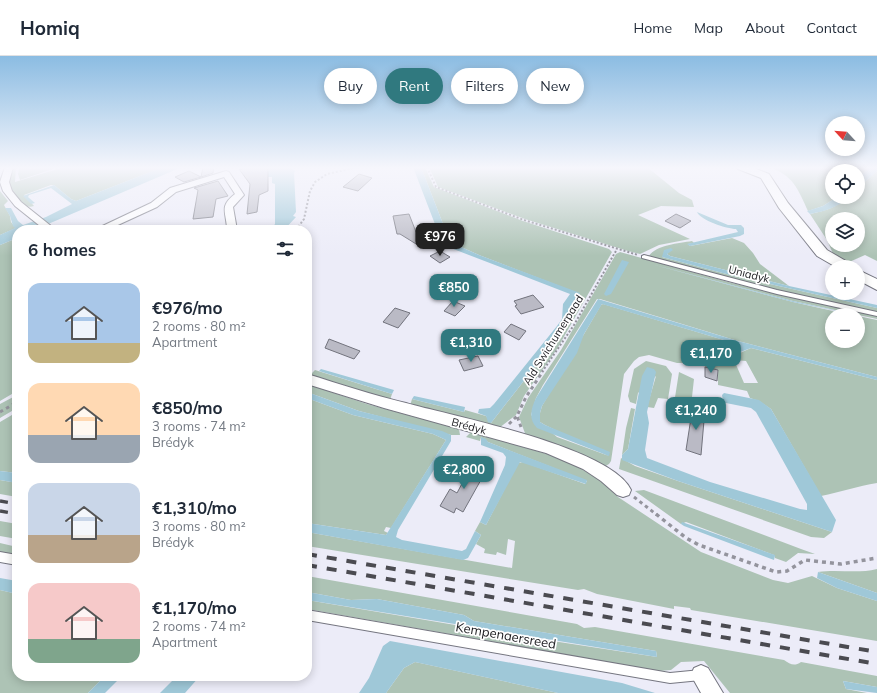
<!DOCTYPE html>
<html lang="en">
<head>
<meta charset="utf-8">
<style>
	body { margin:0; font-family:Mulish,sans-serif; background:#f2f2f3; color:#1f2937; height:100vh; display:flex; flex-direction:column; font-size:15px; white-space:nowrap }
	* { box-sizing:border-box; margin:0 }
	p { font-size:13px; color:#747a83 }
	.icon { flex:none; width:22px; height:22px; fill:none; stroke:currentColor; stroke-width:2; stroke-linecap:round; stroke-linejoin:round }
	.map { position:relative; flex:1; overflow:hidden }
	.drawer { position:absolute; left:12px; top:169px; width:300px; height:456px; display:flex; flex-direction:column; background:#fff; border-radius:16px; box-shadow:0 2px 10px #0003 }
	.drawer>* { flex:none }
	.guide { position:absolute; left:324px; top:12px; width:380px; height:36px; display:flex; gap:8px }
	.needle { width:26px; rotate:296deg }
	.tools { position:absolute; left:825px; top:60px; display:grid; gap:8px }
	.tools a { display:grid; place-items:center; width:40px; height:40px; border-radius:50%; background:#fff; box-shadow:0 2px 10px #0003; font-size:20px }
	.price { position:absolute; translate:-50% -34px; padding:0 9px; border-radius:8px; background:#30797f; color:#fff; font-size:13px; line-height:26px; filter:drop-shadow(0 1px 2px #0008) }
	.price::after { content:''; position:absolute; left:50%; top:24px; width:12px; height:9px; margin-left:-6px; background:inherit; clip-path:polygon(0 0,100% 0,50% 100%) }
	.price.active { background:#222; color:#fff }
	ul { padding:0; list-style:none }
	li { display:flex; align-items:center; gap:12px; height:100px; padding:0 16px }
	li span { display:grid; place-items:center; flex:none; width:112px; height:80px; border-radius:12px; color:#555 }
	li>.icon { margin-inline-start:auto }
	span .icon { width:48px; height:48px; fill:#fffc; stroke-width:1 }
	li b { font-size:17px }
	h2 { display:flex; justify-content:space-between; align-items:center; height:48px; padding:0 16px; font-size:17px }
	.pill { padding:0 14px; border-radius:18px; background:#fff; box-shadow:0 2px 10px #0003; font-size:14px; line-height:36px }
	.pill.active { background:#30797f; color:#fff }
	header { display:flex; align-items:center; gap:24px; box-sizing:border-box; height:56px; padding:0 20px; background:#fff; border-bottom:1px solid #e0e1e3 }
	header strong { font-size:19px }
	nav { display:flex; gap:22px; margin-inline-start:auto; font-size:14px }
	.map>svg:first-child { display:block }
</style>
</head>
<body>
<header>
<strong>Homiq</strong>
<nav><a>Home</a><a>Map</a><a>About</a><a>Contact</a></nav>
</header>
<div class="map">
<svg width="877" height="637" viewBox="0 0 877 637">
	<rect width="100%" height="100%" fill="#ececf8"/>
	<path fill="#adc3b5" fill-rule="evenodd" d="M12,111h4l-1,15 49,-15h99l-87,34 -5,-2 -17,-14h-3l-27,10 10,11c-7,2 -9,-1 -13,-5 -11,-10 -15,-21 -9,-34z
		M20,111h8v2l31,-2 -39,13 -2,-6z
		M421,111h4l9,20 89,34 86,28 3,3 -55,97 -33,47 -8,19 -17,13 -89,-22 2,-7 52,13 1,-2 21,6 5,7 74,-95 15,-34 -101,-39 -29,-13z
		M429,111h218l32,26 13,7 2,7 -33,-1 -23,9 52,24 -31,6 -19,9 -12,-3 -103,-32 -87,-32z
		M769,111h102l-13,11v-7h-26v26h5l-14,9 -15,5c-10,-22 -15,-36 -39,-44z
		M877,115v90l-12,-6 -18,8 -13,-7 -7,-16 -17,-26c15,-3 27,-7 38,-17h10v-9zM832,163h26v26h-26z
		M0,135l8,10 -4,4 6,11 1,6 5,6 -16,7z
		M17,182v153l-17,10v-156z
		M732,182l12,5 9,10 7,11 29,22 -119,-30 -3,-2 4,-6 -9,9 72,19 143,32v4l-101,-22 -127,-34c7,-11 30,-13 43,-15l2,2 -6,1 2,2z
		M620,196l112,31 145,33v3l-84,-18 -142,-37 142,38 58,13h-19v26h26v-25l19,4v57l-139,-36 -138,-42h-3l-54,86 -7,13 -5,17 26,22 52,19 -64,-31 -5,-3v-9l2,-7 59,-101 2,-1 131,39 1,4 -8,2 6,7 18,-8 126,32v103c-19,3 -37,9 -56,13l-50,-87 -12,-8 -9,-3 -3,-7 -29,-6v-15l-26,-7h-15l-28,-8 -10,2 -5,4 -10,13 -13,87 -2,3 -5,3 -78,-31 -7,-19 9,-19 33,-48 55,-96zM734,304l12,1 12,22h-14z
		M646,305l20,5 6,8 -4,25 -10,-1 -4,10 -7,-1 9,-31 -18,17 -2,11 -6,-2 -2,-6 6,-27z
		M315,314l77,24 -2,6 -80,-25z
		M679,316l15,7 -4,36 -17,-5z
		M307,328l60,20 92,25 1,6h-9l-92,-24 -52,-19z
		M17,339v13l-17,10v-14z
		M307,342l46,17 80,19 13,6 -55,88 -5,-1 -2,4 4,2 -2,2 -79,-12z
		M631,352l4,1 -7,40 -6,6 4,-27z
		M17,356v61l-17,-2v-49z
		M471,376l76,22 33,14 21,13 17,16 83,55 72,28 15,3 24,-7 25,12 40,13v40l-186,-31 -1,-2 -16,-2v3l-77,-15 -13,-5 -6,1 -271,-44v-14l205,36 3,-27 -7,-2 -2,16 -9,-3 -1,3 -12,-2 1,-4 -9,-5 5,-9 -6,-4 5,-9 6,3 32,-62 5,-1 62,22 2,-3 -99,-39 -7,-5 -1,4 -14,-4z
		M621,402l14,8 43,15 154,51 -8,6 -13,-1 -192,-68z
		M0,424l17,3v14l-17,-3z
		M644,434l157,59 14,5 -17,-1 -12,9 -11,-4 -1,-3 -88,-33 -5,2 -46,-33z
		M0,465l17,3v15l-17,-3z
		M0,487l17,4v9l-17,-3z
		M877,513v24l-59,-21c20,-3 39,2 59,-3z
		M307,520l270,48 7,4 11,-1 189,33c6,4 10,7 17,2l76,14v11l-34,-6 3,8 21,4h-137l-26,-32 -23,1 -10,8 -12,1 -352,-62v-9l226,38 124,19 -1,-6 -182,-30 -10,-6 -87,-16 -26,1 -44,-8z
		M0,534l17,4v82h88l-17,17h-88z
		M415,606l5,1 138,30h-172l18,-25z"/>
	<path fill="#9fc8d8" d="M163,111h19l-148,63h-17v8l-17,7v-10l15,-7 -2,-2 -3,-10 -5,-8h6l7,13 5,4 23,-8 26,-13 -21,-16 -22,7 -1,2 7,6 -4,1 -8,-8 31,-11 17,14 5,2z
		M269,111h22l4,4 -1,2 2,39 -3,4 3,1 -12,13h-13l4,-6v-40l-3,-1v-6h-4l-3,-6h4z
		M413,111h8l29,75 29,13 101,38 -15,35 -74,95 -3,-1 -2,-6 -8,-3 1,-4 11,-1 4,-4 63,-78 5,-7 1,-15 7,-10 -127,-49z
		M871,111h6v4l-19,17v-10z
		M837,141h11c-11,11 -23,14 -38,17l-3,-3 16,-5z
		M697,156l31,13h13l3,3v6l-4,2 -50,10 -3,-2 51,-12 -2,-3c-9,0 -36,-9 -39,-17z
		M671,192l2,2 -6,4 3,2 119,30 88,19v3l-143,-32 -72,-19 2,-7z
		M622,204l7,2 -18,32 -5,2 -2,-2z
		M651,208l142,37 63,14 -63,-13z
		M598,243l140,42 139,36v3l-126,-32 -21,8 -5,-3v-2l10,-4 -1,-4 -132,-39 -18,30 -7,19 -35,53 -2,7v9l5,3 65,27 -1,4 -72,-28c-9,-9 -6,-19 -1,-30z
		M647,311l7,2 2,3 -9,40 2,11 -4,27 2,8 63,24 90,27 7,1v-6l-51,-92 -5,-4 -25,-5 -3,-2 -1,-6 2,-2 35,7 12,9 65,111 -4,12 -154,-51 -56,-21v-5l6,-6 14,-73z
		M321,313l73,21 -2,4 -73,-23z
		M307,336l52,19 83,20 9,4v6l-53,89 -2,7 6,3 60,11 4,-2 9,-18 6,4 -13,23 -5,2 -156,-28v-9l79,12 60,-95 -13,-6 -80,-19 -46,-17z
		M414,340l51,11 -1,5 -52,-13z
		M481,381l5,2 2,3 99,38 -1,4 -66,-22 -34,63 -6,-3 25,-57 1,-8 -3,-4 -22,-8z
		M0,415l17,2v10l-17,-3z
		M682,466l93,33 -1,5 -90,-34 -3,-2z
		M818,516l59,21v8l-40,-13 -20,-10z
		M0,522l17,3v13l-17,-4z
		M307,536l44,8 26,-1 87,16 10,6 182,30 1,6 -350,-57z
		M390,585l232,42 33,10h-97l-143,-31 -11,6 -18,25h-27l10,-15 14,-32z
		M105,620h17l-17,17h-17z
		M177,620h23l-15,17h-25z
		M843,625l34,6v6l-31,-4z"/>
	<path fill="#babac5" stroke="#72737d" d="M203,111h11l-1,6 -12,4z
		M268,111v24l-9,4 -2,17 -10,2 3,-30 -11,-15z
		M189,115l12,6 -17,5 -9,-5z
		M359,118l13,4 -14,13 -15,-4z
		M218,125l10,15 -12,3 -3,18 -20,2 5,-29 -4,-2z
		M409,158l7,18 5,-2 11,8 -12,6 1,3 -21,-13h-3l-4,-18z
		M676,158l15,7 -11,7 -15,-7z
		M440,195l10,6 -10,6 -10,-7z
		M533,239l11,12 -23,7 -6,-8 2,-1 -3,-4z
		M453,245l12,5 -10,10 -11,-5z
		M395,252l15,5 -12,15 -15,-6z
		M511,268l15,7 -7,9 -15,-8z
		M329,283l31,12 -6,8 -29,-11z
		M478,300l5,10 -19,5 -5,-11z
		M705,311l13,3 -1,11 -12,-4z
		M693,349l12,4 -4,46 -15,-5z
		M473,407l14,6 -24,43 -7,-4 -2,5 -14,-7 10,-17 7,4z"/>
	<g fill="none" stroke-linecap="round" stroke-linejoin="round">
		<defs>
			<path id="service" d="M644,199l133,35 100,22v4l-100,-22 -135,-36v-2z
				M0,496l17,3v10l-17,-3z
				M307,554l363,63 31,-3 4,1 1,4 -1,4 -4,1 -31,3 -363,-63z"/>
			<path id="minor" d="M5,111h8l-4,15 3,9 9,11 35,28h-11l-30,-24 -12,-15 -3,-9z
				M226,115l3,1 15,23 -11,12 4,23h-10c0,-17 -9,-23 8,-36l-11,-17 -48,15 -19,15 -50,23h-13l57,-27 19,-15z
				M307,318c33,10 65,21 99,29 46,13 206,44 225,87l-2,5 -6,2 -6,-2 -16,-14 -18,-12 -37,-16 -162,-45 -77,-24z
				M701,609l7,3 15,25h-22l-10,-18 3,-7z"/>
			<path id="tertiary" d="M737,111h14l18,7 19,29 39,47 24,14 2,3h-17l-19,-11 -38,-48 -18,-30 -23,-9z
				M858,214l19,9v11l-19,-10z"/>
		</defs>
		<use href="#service" stroke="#757680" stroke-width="2"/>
		<use href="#minor" stroke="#757680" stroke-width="2"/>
		<use href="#tertiary" stroke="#757680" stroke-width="2"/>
		<path stroke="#94949d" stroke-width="2" stroke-dasharray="2 2" stroke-linecap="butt" d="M427,111l9,20 88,33 114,35
			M296,174l8,-11 6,-28 5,-9 12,-8 31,-7
			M542,316l32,-47 43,-76"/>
		<path stroke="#94949d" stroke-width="3" stroke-dasharray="3.5 3.5" stroke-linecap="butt" d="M0,356l17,-10
			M509,368l8,-8
			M521,371l-4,-11 9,-19 17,-26
			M634,441l23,18"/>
		<path stroke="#94949d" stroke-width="3.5" stroke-dasharray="4 4" stroke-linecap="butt" d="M656,458l30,24 13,7 77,27 11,-1 18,-11 36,4 36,-6"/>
		<use href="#service" fill="#fff" fill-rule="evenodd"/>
		<use href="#minor" fill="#fff" fill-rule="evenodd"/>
		<use href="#tertiary" fill="#fff" fill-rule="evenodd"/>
		<path stroke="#4b4b51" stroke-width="3.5" stroke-dasharray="8 8" stroke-linecap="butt" d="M0,445l17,3
			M0,455l17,3"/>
		<path stroke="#4b4b51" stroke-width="4" stroke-dasharray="10 10" stroke-linecap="butt" d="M307,498l570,98
			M307,509l570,99"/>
	</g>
	<linearGradient id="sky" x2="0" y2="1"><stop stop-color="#8bbce2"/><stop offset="0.56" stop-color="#f6f6fc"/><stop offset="1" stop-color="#f6f6fc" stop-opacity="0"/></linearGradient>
	<rect width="877" height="200" fill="url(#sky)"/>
	<g text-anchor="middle" stroke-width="3.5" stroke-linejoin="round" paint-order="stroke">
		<g font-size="11" fill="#1b1b1f" stroke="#fff">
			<text transform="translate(749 218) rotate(14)" y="4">Uniadyk</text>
			<text transform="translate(553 284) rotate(-58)" y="4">Ald Swichumerpaad</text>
			<text transform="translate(469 370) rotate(15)" y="4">Brédyk</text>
		</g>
		<g font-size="13" fill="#1b1b1f" stroke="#fff">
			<text transform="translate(506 579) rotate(10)" y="5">Kempenaersreed</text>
		</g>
	</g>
</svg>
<div class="tools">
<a><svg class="needle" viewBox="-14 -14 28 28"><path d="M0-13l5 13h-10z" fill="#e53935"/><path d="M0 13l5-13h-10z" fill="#747a83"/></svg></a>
<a><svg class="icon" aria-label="locate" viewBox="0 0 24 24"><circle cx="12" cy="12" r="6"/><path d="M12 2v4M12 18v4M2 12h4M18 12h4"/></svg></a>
<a><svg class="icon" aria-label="layers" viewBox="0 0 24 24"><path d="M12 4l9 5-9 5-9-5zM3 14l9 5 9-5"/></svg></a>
<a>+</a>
<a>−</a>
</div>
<b class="price active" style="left:440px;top:201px">€976</b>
<b class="price" style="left:454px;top:252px">€850</b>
<b class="price" style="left:471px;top:307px">€1,310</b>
<b class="price" style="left:711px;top:318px">€1,170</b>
<b class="price" style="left:696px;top:375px">€1,240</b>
<b class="price" style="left:464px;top:434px">€2,800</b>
<div class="guide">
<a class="pill">Buy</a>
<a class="pill active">Rent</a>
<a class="pill">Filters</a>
<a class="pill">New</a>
</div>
<section class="drawer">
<h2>6 homes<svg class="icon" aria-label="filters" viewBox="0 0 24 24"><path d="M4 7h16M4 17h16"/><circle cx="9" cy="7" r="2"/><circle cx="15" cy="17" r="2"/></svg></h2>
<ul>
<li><span style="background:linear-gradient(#a9c7e8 75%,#c2b280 0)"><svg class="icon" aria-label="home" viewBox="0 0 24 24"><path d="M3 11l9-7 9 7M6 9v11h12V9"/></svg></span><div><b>€976/mo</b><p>2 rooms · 80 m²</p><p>Apartment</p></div></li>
<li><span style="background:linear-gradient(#ffd9b3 65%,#9aa5b1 0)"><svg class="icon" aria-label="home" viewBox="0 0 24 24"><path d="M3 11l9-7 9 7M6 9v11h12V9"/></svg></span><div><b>€850/mo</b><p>3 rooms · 74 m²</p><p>Brédyk</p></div></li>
<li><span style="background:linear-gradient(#c9d6e8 65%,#b9a48a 0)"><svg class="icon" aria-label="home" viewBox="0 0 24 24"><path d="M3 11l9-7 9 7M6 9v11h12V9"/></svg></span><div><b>€1,310/mo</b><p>3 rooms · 80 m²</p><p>Brédyk</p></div></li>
<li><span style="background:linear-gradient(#f6c9c9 70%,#7fa58c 0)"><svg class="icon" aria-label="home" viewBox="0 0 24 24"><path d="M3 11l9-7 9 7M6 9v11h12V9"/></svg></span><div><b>€1,170/mo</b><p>2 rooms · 74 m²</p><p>Apartment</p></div></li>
</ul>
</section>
</div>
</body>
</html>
